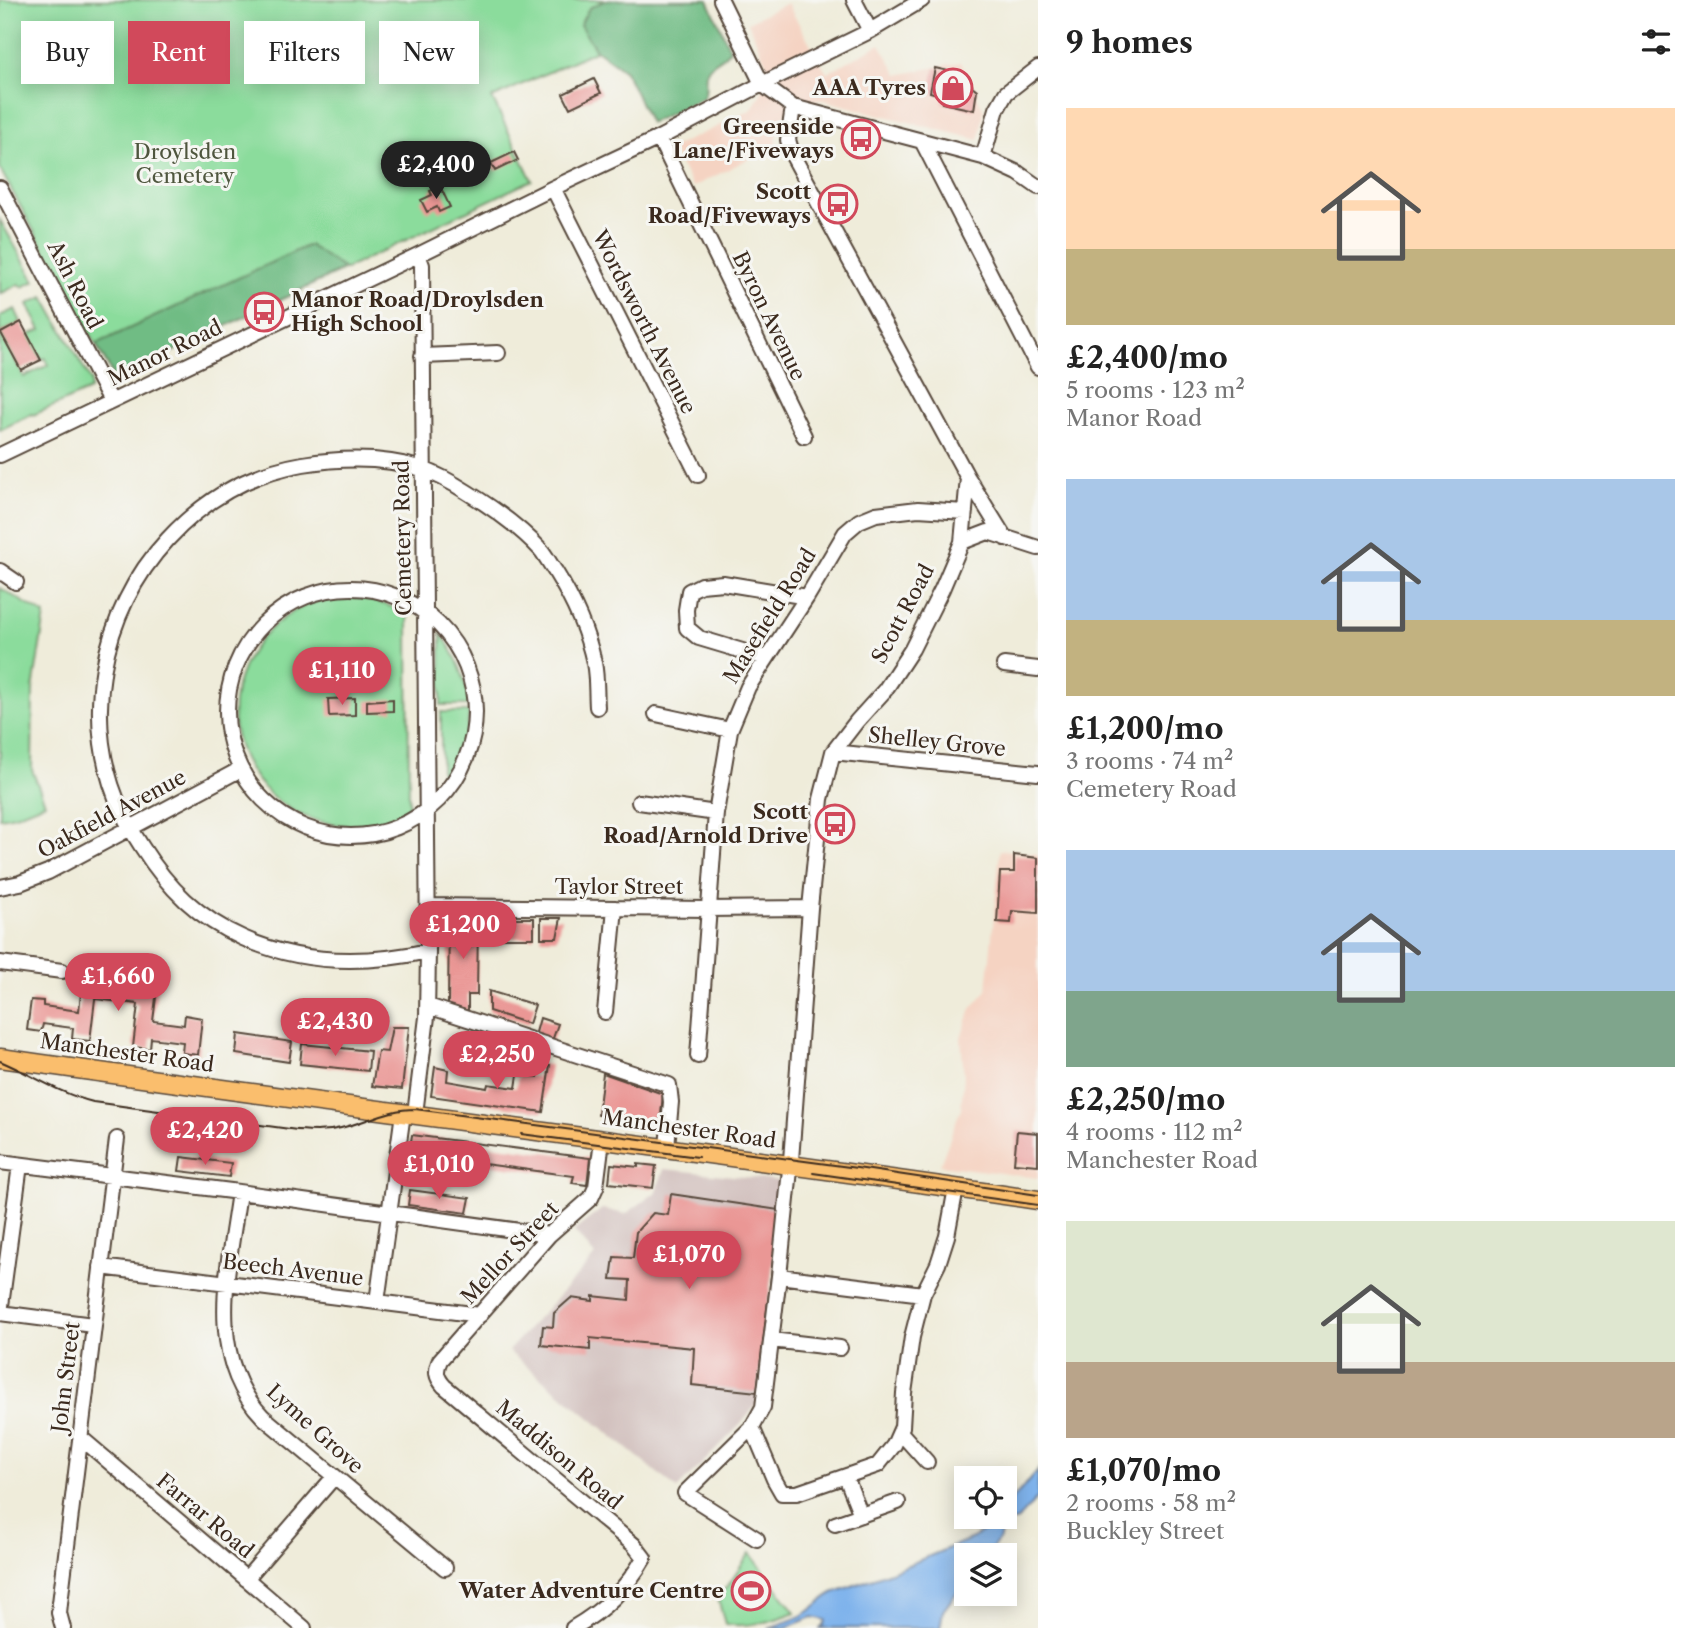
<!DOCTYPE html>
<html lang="en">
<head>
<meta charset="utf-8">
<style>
	body { margin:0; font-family:"Libre Caslon Text",serif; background:#f2f2f2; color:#222; height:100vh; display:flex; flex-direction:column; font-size:26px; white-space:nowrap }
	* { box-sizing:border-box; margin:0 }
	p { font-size:23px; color:#767676 }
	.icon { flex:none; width:38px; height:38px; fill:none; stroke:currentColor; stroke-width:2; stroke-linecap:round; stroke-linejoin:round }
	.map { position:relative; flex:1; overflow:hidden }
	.side { display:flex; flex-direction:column; background:#fff; width:665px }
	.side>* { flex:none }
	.top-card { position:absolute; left:21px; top:21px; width:665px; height:63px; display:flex; gap:14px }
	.controls { position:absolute; left:954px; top:1466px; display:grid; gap:14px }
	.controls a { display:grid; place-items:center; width:63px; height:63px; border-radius:0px; background:#fff; box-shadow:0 4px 18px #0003; font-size:35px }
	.price { position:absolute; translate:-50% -60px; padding:0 16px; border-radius:24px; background:#d1495b; color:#fff; font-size:23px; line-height:46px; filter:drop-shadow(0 2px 4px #0008) }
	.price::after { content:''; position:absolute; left:50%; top:42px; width:21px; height:16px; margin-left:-10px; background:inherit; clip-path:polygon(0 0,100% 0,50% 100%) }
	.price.current { background:#222; color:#fff }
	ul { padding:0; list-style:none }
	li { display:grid; align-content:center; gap:14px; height:371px; padding:0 28px }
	li span { display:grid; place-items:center; height:217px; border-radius:0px; color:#555 }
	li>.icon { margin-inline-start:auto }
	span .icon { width:126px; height:126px; fill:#fffc; stroke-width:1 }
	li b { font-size:30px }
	h2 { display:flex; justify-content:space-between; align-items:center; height:84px; padding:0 28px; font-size:30px }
	.pill { padding:0 24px; border-radius:0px; background:#fff; box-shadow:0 4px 18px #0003; font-size:24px; line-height:63px }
	.pill.current { background:#d1495b; color:#fff }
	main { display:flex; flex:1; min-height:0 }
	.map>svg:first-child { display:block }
</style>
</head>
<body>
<main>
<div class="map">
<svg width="1038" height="1628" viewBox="0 0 1038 1628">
	<rect width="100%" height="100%" fill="#f6f6f2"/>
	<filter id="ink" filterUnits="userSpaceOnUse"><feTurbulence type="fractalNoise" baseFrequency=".0143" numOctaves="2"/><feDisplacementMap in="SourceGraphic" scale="14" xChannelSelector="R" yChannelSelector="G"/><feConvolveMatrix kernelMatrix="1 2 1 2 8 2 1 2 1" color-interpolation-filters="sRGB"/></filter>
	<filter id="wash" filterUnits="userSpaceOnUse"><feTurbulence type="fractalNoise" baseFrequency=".00686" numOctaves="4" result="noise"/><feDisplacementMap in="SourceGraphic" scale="28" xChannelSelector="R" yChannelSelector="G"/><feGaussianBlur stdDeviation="1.57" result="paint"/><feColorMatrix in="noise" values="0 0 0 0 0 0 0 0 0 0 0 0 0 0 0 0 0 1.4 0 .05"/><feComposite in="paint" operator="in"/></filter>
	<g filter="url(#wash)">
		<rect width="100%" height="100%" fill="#efecda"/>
		<path fill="#f5d3c2" d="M787,3l40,70 53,-29 18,31 63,-13 23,49 -5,29 -156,-40 -28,1 -17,24 -2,20 -83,42 -22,-39 63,-29 18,-10 11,-19 4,-24 -19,-44z
			M1000,850l38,4v324l-98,-13 21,-57 3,-31 -3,-39 10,-29 16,-19z"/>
		<path fill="#d1c0bd" d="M664,1169l119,12 -26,222 -16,21 -64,65 -169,-138 87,-95 -21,-25 28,-22 24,5 30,-22z"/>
		<path fill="#8bdc9c" stroke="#63835d" stroke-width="2" d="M0,0h706l-214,98 40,82 -417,199 -115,-210z
			M0,220l35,61 -13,6 -3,-3 -19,10z
			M44,297l47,84 -1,9 -57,25 -1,-1 -32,16v-114l15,-7 6,13 -20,11 23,44 24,-12 -3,-7 -4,2 -13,-25 13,-5 -13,-26z
			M0,588l45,27 -12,74 -1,81 13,33 -30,12 -15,3z
			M339,597c24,-1 47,6 69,17l1,197c-12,4 -24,9 -36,12 -66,13 -131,-31 -139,-100 -6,-62 44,-121 105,-126z
			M441,634c16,21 25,45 28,71h-28z
			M441,712h28c-1,28 -11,53 -28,75z
			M750,1553l45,59c-20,9 -49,16 -70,12l-8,-29 10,-8z"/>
		<path fill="#70bc84" stroke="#567351" stroke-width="2" d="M606,0h102l22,49c-5,10 -16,11 -22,20 -6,10 1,19 -5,29l-53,25 -25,-52 -29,-21 -16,-25 9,-17z
			M309,245l35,24 -229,110 -19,-35z"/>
		<path fill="#7fb3ec" stroke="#5d6e85" stroke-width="2" d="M1038,1470v27l-22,25h-7l-8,8 -1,8 -14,18h-20v24l-23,31 -3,17h-119l4,-4 1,-4 -13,-3 -29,11h-15c12,-5 26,-8 37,-15 10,-6 17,-15 27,-20l63,-23 77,-32 16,-11 7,-1 8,-9 1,-9z"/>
		<g id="blocks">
			<path fill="#ea9795" d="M331,21l2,8 3,-2 8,17 -7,3 3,6 -20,9 -12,-24 14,-6 -3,-5z
				M935,68l31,7 -2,10 8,1 5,4 -3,20 -32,-7 2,-7 -14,-4z
				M594,79l7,14 -31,15 -7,-14z
				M514,152l4,8 -23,11 -4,-8z
				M440,186l10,21 -11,5 -2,-5 -10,5 -6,-12 11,-5 -2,-4z
				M21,322l20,38 -20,10 -20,-37z
				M355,698v17l-26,1 -1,-17z
				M393,699v12l-26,1v-11z
				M1014,855l24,3v55l-26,-2 -1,12 -14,-1 3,-50h14z
				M449,918l29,1 -1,76h-9v16l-20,-6z
				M488,918h46v20h-46z
				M541,918h20l-4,20h-16z
				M84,966l14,2 -2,11 43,6 1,-6 18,3 -5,39 31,4 1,-10 17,3 -4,37 -16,-2 1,-11 -32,-4 -1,11 -17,-2 5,-43 -43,-5 -5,42 -18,-2 1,-11 -30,-4 -2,8 -14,-2 4,-30 12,1v5l36,5z
				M489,991l46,14 -6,19 -40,-13z
				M540,1018l18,6 -6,17 -17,-5z
				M392,1027h17l-7,62 -30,-3 6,-35 9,1z
				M238,1034l54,8 -3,20 -53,-8z
				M302,1044l68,7 -2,20 -68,-7z
				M540,1064l10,1 -7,47 -112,-16 4,-29 13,3 -1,11 40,7 1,-4 28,4 2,-13 20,2z
				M603,1073l60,21 -3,30 -62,-9z
				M1017,1131l21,2v32l-24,-2z
				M412,1135l178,23 -3,27 -15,-2 2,-7 -165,-22z
				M181,1157l50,6 -2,14 -50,-6z
				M611,1164l27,3v-3l18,2 -3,22 -44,-5z
				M410,1190l60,8 -3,15 -59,-8z
				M671,1194l108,16 -22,182 -65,-7 2,-37 -104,-10v12l-49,-5 2,-19 10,1 1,-14 17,-15 22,3v-5l36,4 1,-20 -19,-1 3,-22 19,1 3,-26 17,-19 15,2z"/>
		</g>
	</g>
	<g filter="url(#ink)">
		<use href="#blocks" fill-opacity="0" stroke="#56473a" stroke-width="2"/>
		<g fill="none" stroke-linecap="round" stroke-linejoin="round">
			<defs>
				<path id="minor" d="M721,0l41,84 31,23 190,50 35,16 20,14
					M854,0l16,31
					M659,138l145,298
					M922,141l116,226
					M983,157l14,-48 9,-16 32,-25
					M0,188l111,213
					M553,188l145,287
					M422,356l76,-3
					M0,455l418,-200 135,-67 106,-50 103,-54 108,-53 52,-31
					M968,478l37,60
					M962,542l26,-10 50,16
					M0,571l16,11
					M227 712a124 124 0 1 1 248 0a124 124 0 1 1-248 0Z
					M766,658l-67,-20 -12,-10 -1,-18 3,-19 12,-6 22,-2 84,14
					M1004,665l34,4
					M656,714l74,16
					M833,752l205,21
					M639,802l77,11
					M0,887l20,-4 28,-11 193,-103
					M428,906l280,3 102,-1
					M428,951c-63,14 -125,14 -185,-13 -45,-20 -75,-50 -101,-91 -7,-11 -14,-22 -19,-33 -44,-91 -23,-202 45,-275 36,-39 82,-66 135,-75 38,-6 81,-7 119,5 15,5 31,14 45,23 26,16 53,35 74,58 5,6 9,14 14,21 18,29 32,58 39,92 3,14 2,29 3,44
					M0,963l62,8
					M428,1006l241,79 2,17 -4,45
					M605,1012l10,-104
					M698,1056l18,-243 14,-83 18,-43 59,-90 38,-64 14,-12 17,-7 42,-5 47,3
					M415,1114l12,-97 1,-66 -6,-686 -4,-10
					M0,1162l239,30 310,43
					M239,1192c-10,75 -35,164 24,225l182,151
					M101,1267l379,48
					M779,1276l144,18
					M377,1302l26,-189
					M0,1313l20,-148
					M0,1313l93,12
					M771,1340l69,8
					M752,1427l22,52 8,14h15l81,-28 16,-20 8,-18 2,-34 8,-56 11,-43 15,-30 9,-28 9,-48
					M900,1432l27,30
					M80,1437l224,191
					M846,1477l15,38
					M835,1524l63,-22
					M757,1539l-72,-46 67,-66 11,-20 16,-131 12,-116 19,-252 11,-109 12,-47 24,-31 28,-31 27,-41 30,-60 20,-47 6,-64 -175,-322 -5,-16 5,-33
					M246,1579l88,-102
					M63,1628l-4,-15 1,-10 57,-464
					M573,1628c30,-17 54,-40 71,-70l-10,-13 -190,-159c-8,-9 -9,-15 -4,-26l109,-125 42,-37 5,-11 6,-47"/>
				<path id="major" d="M0,1058c346,50 692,91 1038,142"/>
			</defs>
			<use href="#minor" stroke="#56473a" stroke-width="18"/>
			<use href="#major" stroke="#56473a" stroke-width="21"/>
			<use href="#minor" stroke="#fff" stroke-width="14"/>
			<use href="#major" stroke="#fabe6d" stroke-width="18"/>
			<path stroke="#3b2a1e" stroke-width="2" d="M0,1061c33,14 58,32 93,41l204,28c15,1 29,2 44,-2 26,-6 47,-19 74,-19l442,59 181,27
				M521,1134l177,23
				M813,1173l225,32"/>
		</g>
	</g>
	<defs>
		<symbol id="shop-ring" viewBox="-11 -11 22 22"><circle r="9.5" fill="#f6f6f2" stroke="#d1495b" stroke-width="1.5"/><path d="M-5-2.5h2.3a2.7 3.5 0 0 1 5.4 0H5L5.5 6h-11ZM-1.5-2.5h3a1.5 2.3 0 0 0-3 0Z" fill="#d1495b"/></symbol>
		<symbol id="bus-ring" viewBox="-11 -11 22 22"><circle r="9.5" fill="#f6f6f2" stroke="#d1495b" stroke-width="1.5"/><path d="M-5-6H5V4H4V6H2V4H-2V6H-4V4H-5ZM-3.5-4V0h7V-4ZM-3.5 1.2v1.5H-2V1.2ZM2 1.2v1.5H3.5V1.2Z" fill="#d1495b"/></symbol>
		<symbol id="stadium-ring" viewBox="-11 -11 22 22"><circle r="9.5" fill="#f6f6f2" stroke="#d1495b" stroke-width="1.5"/><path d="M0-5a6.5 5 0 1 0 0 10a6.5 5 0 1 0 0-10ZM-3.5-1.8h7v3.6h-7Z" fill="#d1495b"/></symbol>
	</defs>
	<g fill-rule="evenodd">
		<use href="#shop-ring" x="931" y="66" width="44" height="44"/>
		<use href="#bus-ring" x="839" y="117" width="44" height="44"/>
		<use href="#bus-ring" x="816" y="182" width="44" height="44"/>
		<use href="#bus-ring" x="242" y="290" width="44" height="44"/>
		<use href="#bus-ring" x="813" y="802" width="44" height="44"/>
		<use href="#stadium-ring" x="729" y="1569" width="44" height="44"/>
	</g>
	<g text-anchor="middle" stroke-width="6" stroke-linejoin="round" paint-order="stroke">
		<g font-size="21" font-weight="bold" fill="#3b2a1e" stroke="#f6f6f2" text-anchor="end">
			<text x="926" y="95">AAA Tyres</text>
			<text x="834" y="134">Greenside<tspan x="834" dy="24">Lane/Fiveways</tspan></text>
			<text x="811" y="199">Scott<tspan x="811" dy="24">Road/Fiveways</tspan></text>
			<text x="291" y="307" text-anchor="start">Manor Road/Droylsden<tspan x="291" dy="24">High School</tspan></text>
			<text x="808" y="819">Scott<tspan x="808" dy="24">Road/Arnold Drive</tspan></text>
			<text x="724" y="1598">Water Adventure Centre</text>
		</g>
		<g font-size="21" fill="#4f563e" stroke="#f6f6f2">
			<text x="185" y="159">Droylsden<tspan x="185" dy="24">Cemetery</tspan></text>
		</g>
		<g font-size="21" fill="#3b2a1e" stroke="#f6f6f2">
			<text transform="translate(75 285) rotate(63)" y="7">Ash Road</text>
			<text transform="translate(769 316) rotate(64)" y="7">Byron Avenue</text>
			<text transform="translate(644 322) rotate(63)" y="7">Wordsworth Avenue</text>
			<text transform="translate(165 353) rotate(-26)" y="7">Manor Road</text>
			<text transform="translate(403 538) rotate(-91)" y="7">Cemetery Road</text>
			<text transform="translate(903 614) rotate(-62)" y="7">Scott Road</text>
			<text transform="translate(770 616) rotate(-58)" y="7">Masefield Road</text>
			<text transform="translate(937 742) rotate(6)" y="7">Shelley Grove</text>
			<text transform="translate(112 814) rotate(-28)" y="7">Oakfield Avenue</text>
			<text x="619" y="894">Taylor Street</text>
			<text transform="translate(127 1053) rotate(8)" y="7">Manchester Road</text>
			<text transform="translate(689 1129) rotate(8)" y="7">Manchester Road</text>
			<text transform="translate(510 1253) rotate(-47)" y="7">Mellor Street</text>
			<text transform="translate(293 1270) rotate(7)" y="7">Beech Avenue</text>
			<text transform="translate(66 1377) rotate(-83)" y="7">John Street</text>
			<text transform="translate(315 1429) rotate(42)" y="7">Lyme Grove</text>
			<text transform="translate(559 1455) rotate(40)" y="7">Maddison Road</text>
			<text transform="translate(205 1516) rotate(40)" y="7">Farrar Road</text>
		</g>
	</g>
</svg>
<div class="controls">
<a><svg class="icon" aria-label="locate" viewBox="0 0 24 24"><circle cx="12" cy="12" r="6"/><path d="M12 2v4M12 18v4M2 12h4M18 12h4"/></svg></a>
<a><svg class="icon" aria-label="layers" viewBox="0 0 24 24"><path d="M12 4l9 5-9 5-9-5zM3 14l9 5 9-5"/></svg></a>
</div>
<b class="price current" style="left:436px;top:201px">£2,400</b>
<b class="price" style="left:342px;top:707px">£1,110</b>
<b class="price" style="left:463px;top:961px">£1,200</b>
<b class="price" style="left:118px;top:1013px">£1,660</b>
<b class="price" style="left:335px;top:1058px">£2,430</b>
<b class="price" style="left:497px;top:1091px">£2,250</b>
<b class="price" style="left:205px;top:1167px">£2,420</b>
<b class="price" style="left:439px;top:1201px">£1,010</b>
<b class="price" style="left:689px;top:1291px">£1,070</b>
<div class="top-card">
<a class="pill">Buy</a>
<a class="pill current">Rent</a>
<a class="pill">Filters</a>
<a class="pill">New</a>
</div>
</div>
<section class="side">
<h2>9 homes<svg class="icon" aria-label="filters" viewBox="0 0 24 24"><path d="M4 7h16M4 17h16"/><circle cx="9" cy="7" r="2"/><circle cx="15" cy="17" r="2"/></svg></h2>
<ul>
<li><span style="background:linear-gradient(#ffd9b3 65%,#c2b280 0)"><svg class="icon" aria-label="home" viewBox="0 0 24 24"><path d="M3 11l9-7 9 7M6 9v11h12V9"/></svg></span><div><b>£2,400/mo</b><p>5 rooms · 123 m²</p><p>Manor Road</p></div></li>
<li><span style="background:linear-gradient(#a9c7e8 65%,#c2b280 0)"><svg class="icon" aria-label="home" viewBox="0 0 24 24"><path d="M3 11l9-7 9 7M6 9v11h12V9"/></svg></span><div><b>£1,200/mo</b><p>3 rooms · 74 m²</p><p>Cemetery Road</p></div></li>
<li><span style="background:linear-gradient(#a9c7e8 65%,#7fa58c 0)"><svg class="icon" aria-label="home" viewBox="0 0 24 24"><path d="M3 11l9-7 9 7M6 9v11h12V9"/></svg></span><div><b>£2,250/mo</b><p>4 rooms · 112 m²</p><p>Manchester Road</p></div></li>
<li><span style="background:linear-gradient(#dfe7d0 65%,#b9a48a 0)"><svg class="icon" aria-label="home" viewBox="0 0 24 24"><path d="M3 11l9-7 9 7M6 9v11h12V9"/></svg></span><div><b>£1,070/mo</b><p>2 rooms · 58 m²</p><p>Buckley Street</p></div></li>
</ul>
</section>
</main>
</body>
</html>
